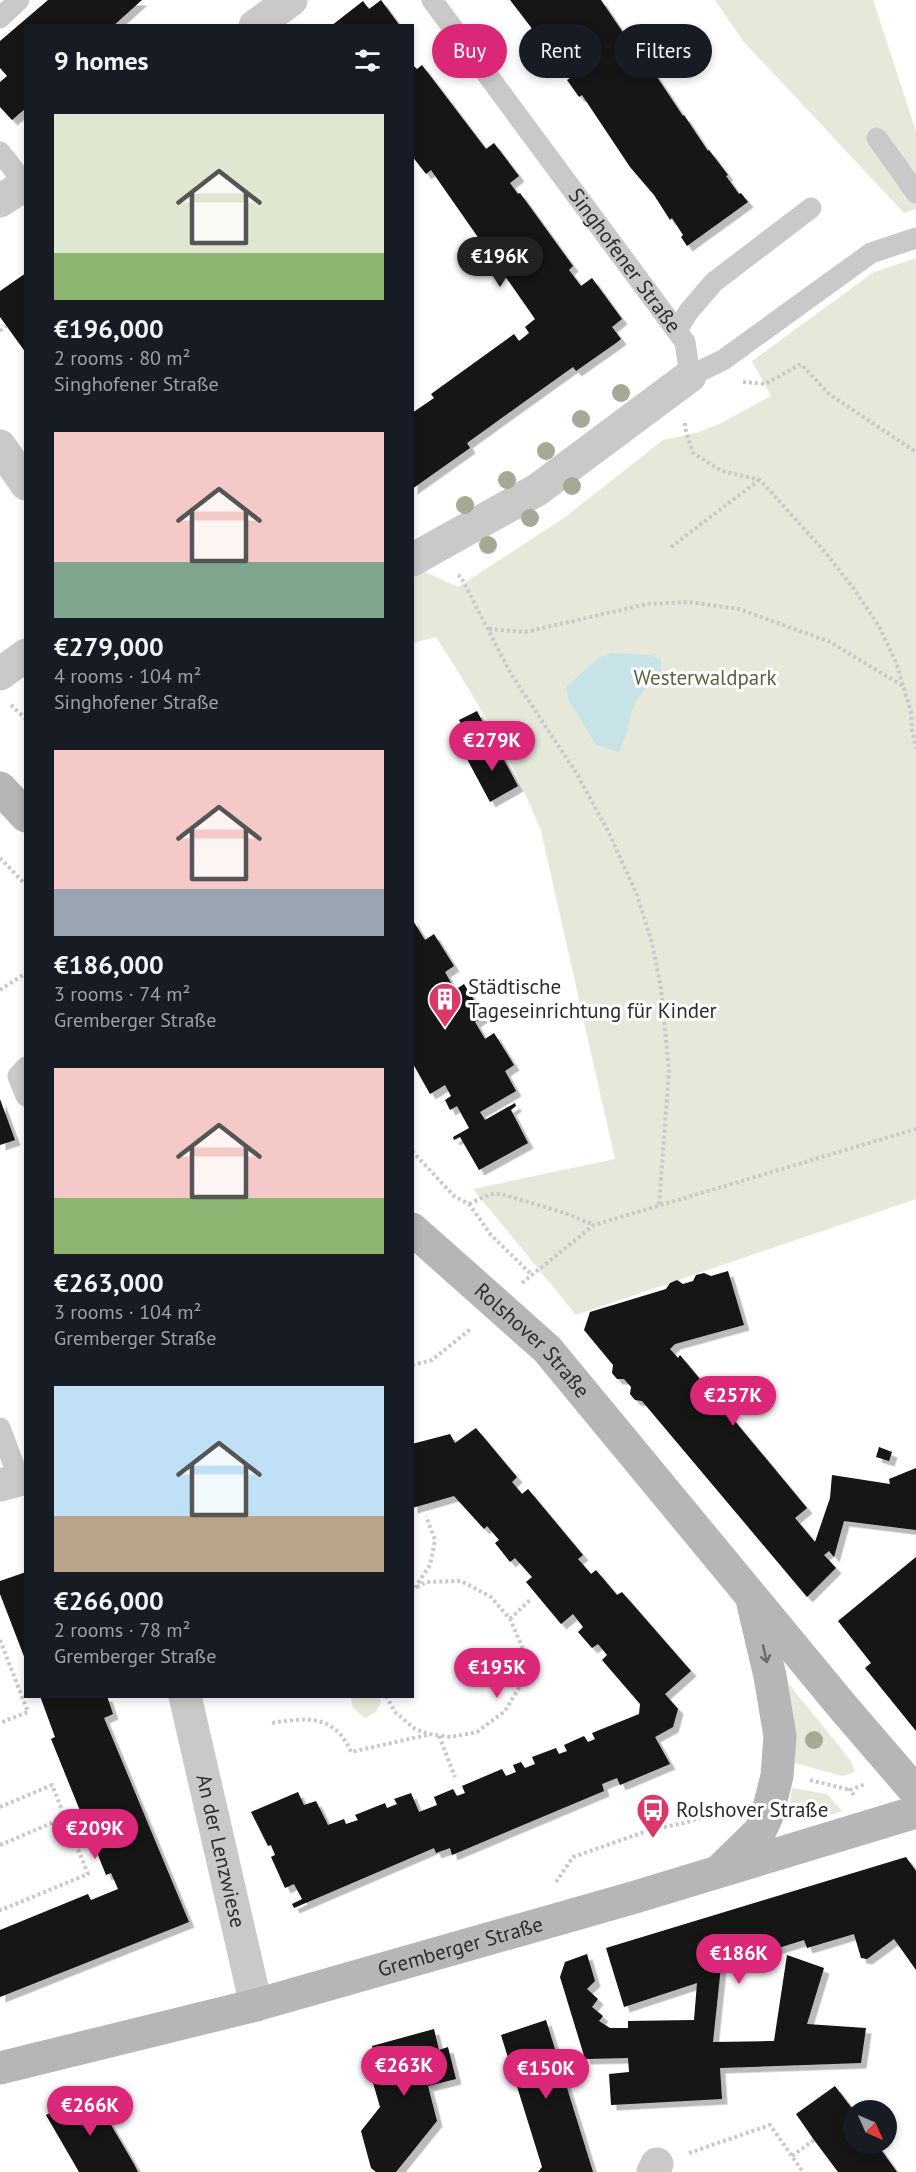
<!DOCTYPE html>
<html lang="en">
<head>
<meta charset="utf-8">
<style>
	body { margin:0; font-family:"PT Sans",sans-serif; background:#242831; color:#f1f3f6; height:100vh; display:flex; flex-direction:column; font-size:22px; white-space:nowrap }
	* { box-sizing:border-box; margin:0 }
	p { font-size:20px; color:#9ea1a6 }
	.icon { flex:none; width:33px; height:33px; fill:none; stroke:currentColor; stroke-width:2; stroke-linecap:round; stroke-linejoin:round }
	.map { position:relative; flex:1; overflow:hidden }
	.details { position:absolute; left:24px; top:24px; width:390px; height:1674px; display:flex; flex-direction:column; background:#171b24; border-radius:0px; box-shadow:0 3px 9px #0003 }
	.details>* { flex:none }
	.hud { position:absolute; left:432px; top:24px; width:393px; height:54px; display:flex; gap:12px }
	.needle { width:39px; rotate:135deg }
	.tools { position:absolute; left:843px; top:2100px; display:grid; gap:12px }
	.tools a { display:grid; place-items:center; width:54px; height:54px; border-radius:50%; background:#171b24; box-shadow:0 3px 9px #0003; font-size:30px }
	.price { position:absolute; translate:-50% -51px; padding:0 14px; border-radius:21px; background:#db2777; color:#fff; font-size:20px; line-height:39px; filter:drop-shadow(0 2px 3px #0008) }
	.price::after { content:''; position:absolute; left:50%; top:36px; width:18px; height:14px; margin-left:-9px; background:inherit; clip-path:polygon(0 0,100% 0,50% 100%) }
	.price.selected { background:#222; color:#fff }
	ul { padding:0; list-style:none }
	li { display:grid; align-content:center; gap:12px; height:318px; padding:0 30px }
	li span { display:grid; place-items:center; height:186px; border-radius:0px; color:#555 }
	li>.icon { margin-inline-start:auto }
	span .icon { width:108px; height:108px; fill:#fffc; stroke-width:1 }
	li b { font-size:26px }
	h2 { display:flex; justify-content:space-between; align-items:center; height:72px; padding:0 30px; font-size:26px }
	.tag { padding:0 21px; border-radius:27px; background:#171b24; box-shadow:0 3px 9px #0003; font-size:21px; line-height:54px }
	.tag.selected { background:#db2777; color:#fff }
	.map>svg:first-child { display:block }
</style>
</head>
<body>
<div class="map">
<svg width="916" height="2172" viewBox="0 0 916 2172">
	<defs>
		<filter id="shadow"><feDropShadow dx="5.5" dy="5.5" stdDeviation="0" flood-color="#0004"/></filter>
	</defs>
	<rect width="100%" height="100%" fill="#fff"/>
	<path fill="#e6e9da" d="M715,0h158l43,131v78l-12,4 -161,-172z
		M916,258v941l-340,116 -103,-126 142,-30 -74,-328c-27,-68 -65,-132 -105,-194l-23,6v-66l10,-6 35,16 106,-69 99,-78 33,-7 23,-9 52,-28 -19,-35 122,-89z
		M789,1684l62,77 4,11 -13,4 -47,-13 -1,-44 -6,-33z
		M351,1697h28l2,5 -5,10 -11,6 -12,-10z
		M792,1788l35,6 15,17 -9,3 -42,3 -3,-2z"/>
	<path fill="#c7e3e8" d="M612,653l39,2 10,5v11c-9,11 -21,21 -27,35 -6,15 -7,32 -15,46l-23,-7 -28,-46 -2,-12 32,-29z"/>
	<path fill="#131313" filter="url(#shadow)" d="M48,0h94l-29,26h-87v82l-14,12 -12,-13v-25l7,-6 -7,-8v-27z
		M381,0l19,26h-69l32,-25 6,8z
		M510,0h91l25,37 2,-1 23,36 2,-1 30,45 1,-1 24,36 1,-1 19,25 -2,1 13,18 2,-1 7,9 -61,44 -6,-9 2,-2 -11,-17 -2,2 -16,-25 -24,-28 -48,-72 -3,2 -12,-17 3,-2z
		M412,64l5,5 5,-4 64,84 8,-6 25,33 -9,7 8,11 2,-1 53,73 -4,4 12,16 11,-8 30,41 -10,8 9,12 -5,4 -40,28 -3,-4 -42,30 -64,46 3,5 -58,41v-76l22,-15 -3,-4 83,-60 5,7 10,-8 -4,-6 10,-8 -104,-149 -5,4 -14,-18z
		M26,273v80l-26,-36v-26z
		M477,711l9,17 -18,9 -9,-17z
		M495,743l23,43 -28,16 -23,-43z
		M412,919l13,21 9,-6 20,32 -9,6 10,18 9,-6 20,32 -9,6 10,17 9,-6 20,32 -9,6 11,20 -36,21 5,8 30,-17 1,3 -5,4 17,33 -49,27 -19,-33 -6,3 -1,-3 16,-9 -12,-22 -7,4 -5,-10 6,-4 -6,-11 -15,9 -18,-32z
		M0,1099l15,41 -15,5z
		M728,1271l16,54 -69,19 -5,5 8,9 2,-3 127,153 -12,10 20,24 15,-44 2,-23 58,9 -1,-5 27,-11v62l-72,-9 -10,36 -5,-6 -5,4 12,13 -29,29 -165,-196 -7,-1 -5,-6 1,-7 -7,-8h-7l-5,-6 1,-8 -29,-35 6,-18 76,-23 4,-6 7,-3 6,4 10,-3 3,-6 8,-2 7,3z
		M476,1428l41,49 -5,5 10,12 6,-5 55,66 -5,4 13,15 5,-4 21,25 5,-3 69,79 -26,23 13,15 -5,18 -18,10 15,27 -50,21 -3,-7 -15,6 2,7 -152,64 -2,-7 -14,5 -2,-5 -140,60 -2,-4 10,-5 -8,-15 -9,4 -14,-31 4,-2 -4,-10 -3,1 -17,-34 47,-20 6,13 12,-4 12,24 16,-6 2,5 12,-4 -3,-5 30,-12 2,5 10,-4 -3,-5 17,-6 8,19 18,-7 -3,-8 19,-8 4,7 8,-3 -3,-7 40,-17 4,7 10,-4 -3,-7 8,-3 4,6 10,-4 -3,-7 24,-9 3,6 8,-3 -3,-6 20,-9 4,6 7,-3 -3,-6 47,-19 1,-10 -38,-44 5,-5 -9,-11 -6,4 -14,-16 5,-5 -10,-13 -12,10 -35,-42 6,-5 -17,-19 -5,4 -15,-19 4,-3 -12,-14 -3,3 -30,-33 -42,12v-64l38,-10 5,9z
		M879,1447l13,5 -3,9 -13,-4z
		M916,1557v174l-51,-63 6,-5 -33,-42z
		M26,1572v87h-1l-25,-65v-13z
		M40,1696h67l6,18 -9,4 85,204 -189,75v-67l88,-36 3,6 27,-11 -7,-16 -5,2 -55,-136 4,-2z
		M906,1857l10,14v99l-22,-31 -27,20 -6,-1 -7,-24 -47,14 -3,-8 -83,26 -8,76 61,-1 13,-86 37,13 -17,56 59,4 -5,35 -141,5 2,31 -111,6 -2,-31 20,-2 -1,-14 -43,1 -25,-82 5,-15 22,-8 8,27 -8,8 11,10 -6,8 11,9 -4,5 11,7h18v-7l66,-1 3,-37 -73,24 -18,-59z
		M546,2020l47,152h-55l4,-5 -41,-132z
		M434,2029l5,21 9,-3 8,32 -28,7 9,35 -41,51h-20l-5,-4 -10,-37 19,-24 -11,-38 9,-3 -6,-20z
		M835,2086l19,25v33h23l20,28h-59l-24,-32 -18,-26z
		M91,2091l43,73 4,8h-59l-33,-57z"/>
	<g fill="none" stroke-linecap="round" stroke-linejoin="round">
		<path stroke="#c9c9c9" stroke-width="4" stroke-dasharray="3 3" stroke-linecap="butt" d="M0,331l6,-5
			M743,382l22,2 36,-20 28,30 87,58
			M685,423v5l8,25 29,18 38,9 65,72 29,37 25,37 17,36 15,50 1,18 4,18
			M671,547l88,-67
			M458,575l3,2 50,97 66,100 32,59 28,62 15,48 9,45 8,83 -10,135
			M489,629l36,3 122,-28 41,-2 51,7 91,33 73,44
			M11,705l15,14
			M0,858l26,27
			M0,990l26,-17
			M412,1151l42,45 15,8 22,31 41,40
			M469,1204l21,-10h11l64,19 29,12
			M522,1283l72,-58 322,-96
			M412,1365l20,-5 40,-32
			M415,1588l15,-23 5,-25 -9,-24
			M510,1619l20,-19
			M0,1640l28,72 -28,11
			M386,1696l9,16 20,17 13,5 23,3 26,-5 28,-21 15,-25 3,-37 -13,-30 -19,-22 -30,-16 -35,1 -14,8
			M272,1723c36,-6 63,-8 79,29l76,-17
			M439,1736l16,41
			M810,1780l40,10
			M854,1795l-4,-5 15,-6
			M0,1807l52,-22 36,89 -87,36 -1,-1
			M0,1845l66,-28
			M556,1882l17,-25 77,-27 34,-7 48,-15
			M689,2153l81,-28 33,47
			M792,2156l22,-16"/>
		<g stroke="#c9c9c9" stroke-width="21">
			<path id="s1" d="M432,0l253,342 5,34 33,-16 148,-107 45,-15"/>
			<path d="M0,18l19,-18"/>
			<path d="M877,138l39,55"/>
			<path d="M0,152l25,32"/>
			<path d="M677,330l12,-19 25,-29 97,-74"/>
			<path d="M26,1067l-8,9 8,20"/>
			<path d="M0,1428l19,51"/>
		</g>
		<g stroke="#c9c9c9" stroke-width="33">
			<path d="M255,26l36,-26"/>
			<path d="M0,201l26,-17"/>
			<path d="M0,446l26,38"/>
			<path d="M412,560l125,-70 153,-114"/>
			<path d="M0,674l26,-19"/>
			<path d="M0,1485l26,-7"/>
			<path id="s2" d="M185,1696l71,309"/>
			<path d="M653,2172l4,-8"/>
		</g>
		<g stroke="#b6b6b6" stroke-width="33">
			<path d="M0,788l26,28"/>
			<path id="s3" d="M412,1229l135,120 295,357 74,86"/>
			<path d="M723,1867l37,-36 7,-15 10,-40 3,-40 -10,-60 -17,-72"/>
			<path id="s4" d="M0,2068l256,-63 376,-107 284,-86"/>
		</g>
	</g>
	<g fill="#a4aa94">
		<circle cx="621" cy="393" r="9"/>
		<circle cx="581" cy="419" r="9"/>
		<circle cx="546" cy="451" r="9"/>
		<circle cx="507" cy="480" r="9"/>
		<circle cx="572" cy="486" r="9"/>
		<circle cx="465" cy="505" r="9"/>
		<circle cx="530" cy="518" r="9"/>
		<circle cx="488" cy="545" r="9"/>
		<circle cx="814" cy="1740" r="9"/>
	</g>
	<defs><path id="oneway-shaft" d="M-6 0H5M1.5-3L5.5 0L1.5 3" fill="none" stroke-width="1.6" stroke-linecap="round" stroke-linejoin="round" transform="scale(1.5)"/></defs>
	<use stroke="#6a6a6a" href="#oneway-shaft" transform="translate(765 1654) rotate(77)"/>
	<defs>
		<symbol id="building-pin" viewBox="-11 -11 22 30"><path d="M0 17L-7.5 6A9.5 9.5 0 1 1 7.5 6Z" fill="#da3869" stroke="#fff"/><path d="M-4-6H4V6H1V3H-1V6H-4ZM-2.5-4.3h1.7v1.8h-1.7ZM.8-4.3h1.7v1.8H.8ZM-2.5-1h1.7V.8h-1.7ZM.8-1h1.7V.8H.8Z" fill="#fff"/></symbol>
		<symbol id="bus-pin" viewBox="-11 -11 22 30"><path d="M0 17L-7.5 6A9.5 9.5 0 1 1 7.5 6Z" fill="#da3869" stroke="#fff"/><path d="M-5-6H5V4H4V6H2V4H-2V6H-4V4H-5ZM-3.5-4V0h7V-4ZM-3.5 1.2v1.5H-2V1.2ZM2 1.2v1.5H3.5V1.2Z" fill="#fff"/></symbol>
	</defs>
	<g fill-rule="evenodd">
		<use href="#building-pin" x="426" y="980" width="38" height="52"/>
		<use href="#bus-pin" x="634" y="1791" width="38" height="52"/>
	</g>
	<g text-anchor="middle" stroke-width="6" stroke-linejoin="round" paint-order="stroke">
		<g font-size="21" fill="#2c2c2c" stroke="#fff">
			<text dy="7" stroke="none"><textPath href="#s1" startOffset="324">Singhofener Straße</textPath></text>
			<text dy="7" stroke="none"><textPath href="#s3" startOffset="164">Rolshover Straße</textPath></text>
			<text dy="7" stroke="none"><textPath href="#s2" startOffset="159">An der Lenzwiese</textPath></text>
			<text dy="7" stroke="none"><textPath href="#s4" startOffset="476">Gremberger Straße</textPath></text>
		</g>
		<g font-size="21" fill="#59653d" stroke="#fff">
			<text x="705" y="685">Westerwaldpark</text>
		</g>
		<g font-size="21" fill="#2c2c2c" stroke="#fff" text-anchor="start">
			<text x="468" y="994">Städtische<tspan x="468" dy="24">Tageseinrichtung für Kinder</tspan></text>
			<text x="676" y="1817">Rolshover Straße</text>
		</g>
	</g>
</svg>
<div class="tools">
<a><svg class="needle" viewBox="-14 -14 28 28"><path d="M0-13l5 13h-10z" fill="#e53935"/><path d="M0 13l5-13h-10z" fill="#9ea1a6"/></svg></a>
</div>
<b class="price selected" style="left:500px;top:288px">€196K</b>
<b class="price" style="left:492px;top:772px">€279K</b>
<b class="price" style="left:733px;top:1427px">€257K</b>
<b class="price" style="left:497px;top:1699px">€195K</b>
<b class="price" style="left:95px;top:1860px">€209K</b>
<b class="price" style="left:739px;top:1985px">€186K</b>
<b class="price" style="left:404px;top:2097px">€263K</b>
<b class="price" style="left:546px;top:2100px">€150K</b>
<b class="price" style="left:90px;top:2137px">€266K</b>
<div class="hud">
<a class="tag selected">Buy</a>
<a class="tag">Rent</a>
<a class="tag">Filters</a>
</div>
<section class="details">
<h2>9 homes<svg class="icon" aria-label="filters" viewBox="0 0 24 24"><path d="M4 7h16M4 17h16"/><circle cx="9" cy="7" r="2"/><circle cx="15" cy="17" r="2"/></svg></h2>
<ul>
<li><span style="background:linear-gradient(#dfe7d0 75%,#8fb573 0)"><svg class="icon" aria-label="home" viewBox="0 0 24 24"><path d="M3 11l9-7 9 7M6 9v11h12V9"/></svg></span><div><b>€196,000</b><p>2 rooms · 80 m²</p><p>Singhofener Straße</p></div></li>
<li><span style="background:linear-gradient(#f6c9c9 70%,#7fa58c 0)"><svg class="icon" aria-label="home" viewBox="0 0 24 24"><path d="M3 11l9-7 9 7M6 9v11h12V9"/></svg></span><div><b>€279,000</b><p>4 rooms · 104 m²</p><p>Singhofener Straße</p></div></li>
<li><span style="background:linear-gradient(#f6c9c9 75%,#9aa5b1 0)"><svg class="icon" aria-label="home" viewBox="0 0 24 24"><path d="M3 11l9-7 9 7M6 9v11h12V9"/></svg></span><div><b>€186,000</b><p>3 rooms · 74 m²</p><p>Gremberger Straße</p></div></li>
<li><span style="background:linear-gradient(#f6c9c9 70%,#8fb573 0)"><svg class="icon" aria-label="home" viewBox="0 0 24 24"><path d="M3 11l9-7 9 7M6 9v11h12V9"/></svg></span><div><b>€263,000</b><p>3 rooms · 104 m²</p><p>Gremberger Straße</p></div></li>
<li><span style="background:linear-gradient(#bfe0f5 70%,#b9a48a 0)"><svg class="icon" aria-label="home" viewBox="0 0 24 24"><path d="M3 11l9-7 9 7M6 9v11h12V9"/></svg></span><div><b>€266,000</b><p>2 rooms · 78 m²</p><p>Gremberger Straße</p></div></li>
</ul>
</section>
</div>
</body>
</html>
